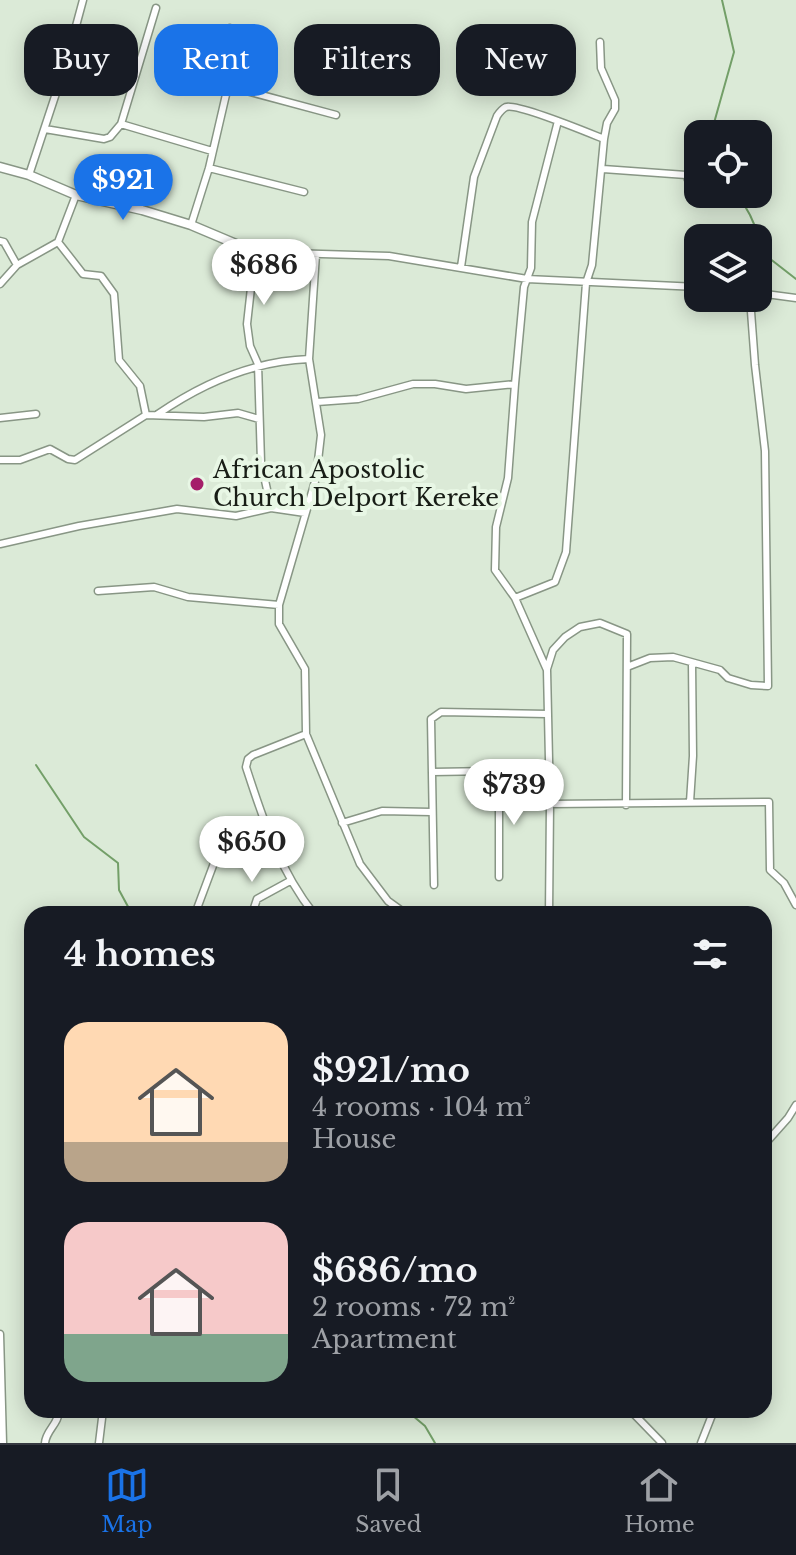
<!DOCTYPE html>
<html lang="en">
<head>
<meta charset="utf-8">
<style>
	body { margin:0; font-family:"Libre Baskerville",serif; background:#242831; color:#f1f3f6; height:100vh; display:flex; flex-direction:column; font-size:30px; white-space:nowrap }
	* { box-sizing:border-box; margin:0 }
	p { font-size:26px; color:#9ea1a6 }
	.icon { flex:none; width:44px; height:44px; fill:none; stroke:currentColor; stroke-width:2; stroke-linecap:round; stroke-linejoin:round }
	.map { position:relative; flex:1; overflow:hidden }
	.drawer { position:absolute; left:24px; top:906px; width:748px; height:512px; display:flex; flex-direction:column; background:#171b24; border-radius:24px; box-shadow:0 4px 20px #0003 }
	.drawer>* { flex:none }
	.guide { position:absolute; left:24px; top:24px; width:748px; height:72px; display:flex; gap:16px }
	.fabs { position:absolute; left:684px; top:120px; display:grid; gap:16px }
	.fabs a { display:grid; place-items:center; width:88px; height:88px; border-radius:16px; background:#171b24; box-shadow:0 4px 20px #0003; font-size:40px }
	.price { position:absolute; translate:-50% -68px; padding:0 18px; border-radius:28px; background:#fff; color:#222; font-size:26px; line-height:52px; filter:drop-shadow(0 2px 4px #0008) }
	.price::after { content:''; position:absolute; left:50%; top:48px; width:24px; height:18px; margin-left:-12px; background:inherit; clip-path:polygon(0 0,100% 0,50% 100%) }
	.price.selected { background:#1a73e8; color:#fff }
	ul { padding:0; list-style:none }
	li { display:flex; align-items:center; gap:24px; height:200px; padding:0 40px }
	li span { display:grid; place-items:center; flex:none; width:224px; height:160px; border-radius:24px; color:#555 }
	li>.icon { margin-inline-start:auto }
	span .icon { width:96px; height:96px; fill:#fffc; stroke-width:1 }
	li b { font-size:34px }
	h2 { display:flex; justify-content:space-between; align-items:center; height:96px; padding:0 40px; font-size:34px }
	.tag { padding:0 28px; border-radius:24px; background:#171b24; box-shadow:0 4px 20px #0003; font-size:28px; line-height:72px }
	.tag.selected { background:#1a73e8; color:#fff }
	.tab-bar { display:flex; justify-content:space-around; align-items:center; height:112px; border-top:2px solid #363941; background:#171b24; font-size:22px; color:#9ea1a6 }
	.tab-bar a { display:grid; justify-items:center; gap:4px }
	.tab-bar .selected { color:#1a73e8 }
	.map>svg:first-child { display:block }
</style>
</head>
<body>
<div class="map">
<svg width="796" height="1443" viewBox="0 0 796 1443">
	<rect width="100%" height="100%" fill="#dbead7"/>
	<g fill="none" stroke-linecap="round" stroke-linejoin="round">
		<path stroke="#739f68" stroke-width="2" d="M715,134l-1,-11 20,-71 -12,-52
			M738,194l12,21 19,43 27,21
			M36,765l48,72 34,26 1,27 13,24
			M406,1410l19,16 10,17"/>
		<defs>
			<path id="street" d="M228,86l108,29
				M121,124l91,27
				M45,129l59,10 6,-2 11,-13 35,-116
				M209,168l95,24
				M603,169l83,6 6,14
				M29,175l37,-112 17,-63
				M191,225l18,-57 19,-82 2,-58
				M0,241l4,1 13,23
				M58,242l25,32 18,2 13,18 5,66 21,26 6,29
				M316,254l-7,105 12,76 -5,43 -37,127v19l26,45 1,65 54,130 28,37 18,13
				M461,267l13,-90 23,-61c2,-3 5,-7 9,-9 11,-4 83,26 98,32
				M0,284l17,-19 41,-23 18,-47
				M758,293l38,5
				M515,384l-7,94 -12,49 -1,43 20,28 32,72 3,134 -1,110
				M317,402l41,-3 55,-15h22l31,5 49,-5 9,-97 7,-19 1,-46 26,-101
				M158,414c45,-31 96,-53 151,-55
				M0,418l36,-4
				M0,460h20l30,-11 18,10 7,1 71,-45 58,2 34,-4 21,6
				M271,508l-10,-46 -3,-98 -8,-18 -3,-22 8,-72 134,4 138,23 171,8
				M0,544l79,-18 98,-17 59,7 35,-8 34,5
				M98,591l56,-4 34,10 91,8
				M515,598l40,-16 11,-30 20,-269 6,-18 12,-126 3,-16 8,-14v-9l-14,-32 -1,-26
				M627,667l23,-9 23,-1 47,13 8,8 23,7 17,1 -3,-235 -10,-86 -5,-67
				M547,669l6,-19 12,-13 15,-10 20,-4 27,11 -1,171
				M306,734l-53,21 -5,4 -2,8c17,52 33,103 68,147
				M432,772l61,-1 6,6v100
				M690,802l3,-46 -1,-93
				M550,804l219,-2 1,68 14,13 12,22
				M342,823l40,-12 49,1
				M434,885l-3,-166 10,-7 106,2
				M195,914l25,-67 47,-17
				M252,914l5,-15 33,-18
				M764,1145l24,-27 8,-13
				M0,1334l3,109
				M630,1410l32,33
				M45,1443c1,-13 14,-19 14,-33
				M99,1443l4,-33
				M701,1443l13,-33"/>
			<path id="secondary" d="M0,167l29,8 47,20 66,15 49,15 64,27"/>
		</defs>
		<use href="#street" stroke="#889685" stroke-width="9"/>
		<use href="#secondary" stroke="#889685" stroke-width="11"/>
		<use href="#street" stroke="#fff" stroke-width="6"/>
		<use href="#secondary" stroke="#fff" stroke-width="8"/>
	</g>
	<circle fill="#a51f6a" stroke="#e8f7e5" stroke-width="3" cx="197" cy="484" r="8"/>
	<g text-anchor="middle" stroke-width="8" stroke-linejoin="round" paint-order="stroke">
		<g font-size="24" fill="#181d16" stroke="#e8f7e5" text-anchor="start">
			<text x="213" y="478">African Apostolic<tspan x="213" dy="28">Church Delport Kereke</tspan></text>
		</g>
	</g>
</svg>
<div class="fabs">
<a><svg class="icon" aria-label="locate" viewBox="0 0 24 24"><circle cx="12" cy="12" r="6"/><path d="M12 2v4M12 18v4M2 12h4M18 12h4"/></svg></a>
<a><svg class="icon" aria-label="layers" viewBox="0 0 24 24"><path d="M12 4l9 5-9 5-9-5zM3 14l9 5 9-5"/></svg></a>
</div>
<b class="price selected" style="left:123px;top:222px">$921</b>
<b class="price" style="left:264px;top:307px">$686</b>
<b class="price" style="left:514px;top:827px">$739</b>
<b class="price" style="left:252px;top:884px">$650</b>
<div class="guide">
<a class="tag">Buy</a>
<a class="tag selected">Rent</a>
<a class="tag">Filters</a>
<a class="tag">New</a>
</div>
<section class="drawer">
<h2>4 homes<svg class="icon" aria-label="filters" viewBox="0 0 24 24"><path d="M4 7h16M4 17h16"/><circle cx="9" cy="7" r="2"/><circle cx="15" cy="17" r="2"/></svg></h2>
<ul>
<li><span style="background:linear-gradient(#ffd9b3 75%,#b9a48a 0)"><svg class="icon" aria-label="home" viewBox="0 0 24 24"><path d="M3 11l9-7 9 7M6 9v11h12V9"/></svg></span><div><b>$921/mo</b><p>4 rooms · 104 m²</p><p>House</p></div></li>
<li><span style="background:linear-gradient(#f6c9c9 70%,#7fa58c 0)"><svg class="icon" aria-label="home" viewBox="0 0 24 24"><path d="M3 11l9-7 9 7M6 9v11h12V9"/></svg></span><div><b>$686/mo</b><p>2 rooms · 72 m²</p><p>Apartment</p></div></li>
</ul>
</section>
</div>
<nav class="tab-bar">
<a class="selected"><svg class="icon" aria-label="map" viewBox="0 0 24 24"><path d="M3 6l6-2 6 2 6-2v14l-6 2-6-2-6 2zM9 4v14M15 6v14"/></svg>Map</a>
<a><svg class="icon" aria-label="saved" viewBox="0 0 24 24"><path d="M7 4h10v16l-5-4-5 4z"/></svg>Saved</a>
<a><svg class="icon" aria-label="home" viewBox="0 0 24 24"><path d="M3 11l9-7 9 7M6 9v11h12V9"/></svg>Home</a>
</nav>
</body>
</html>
